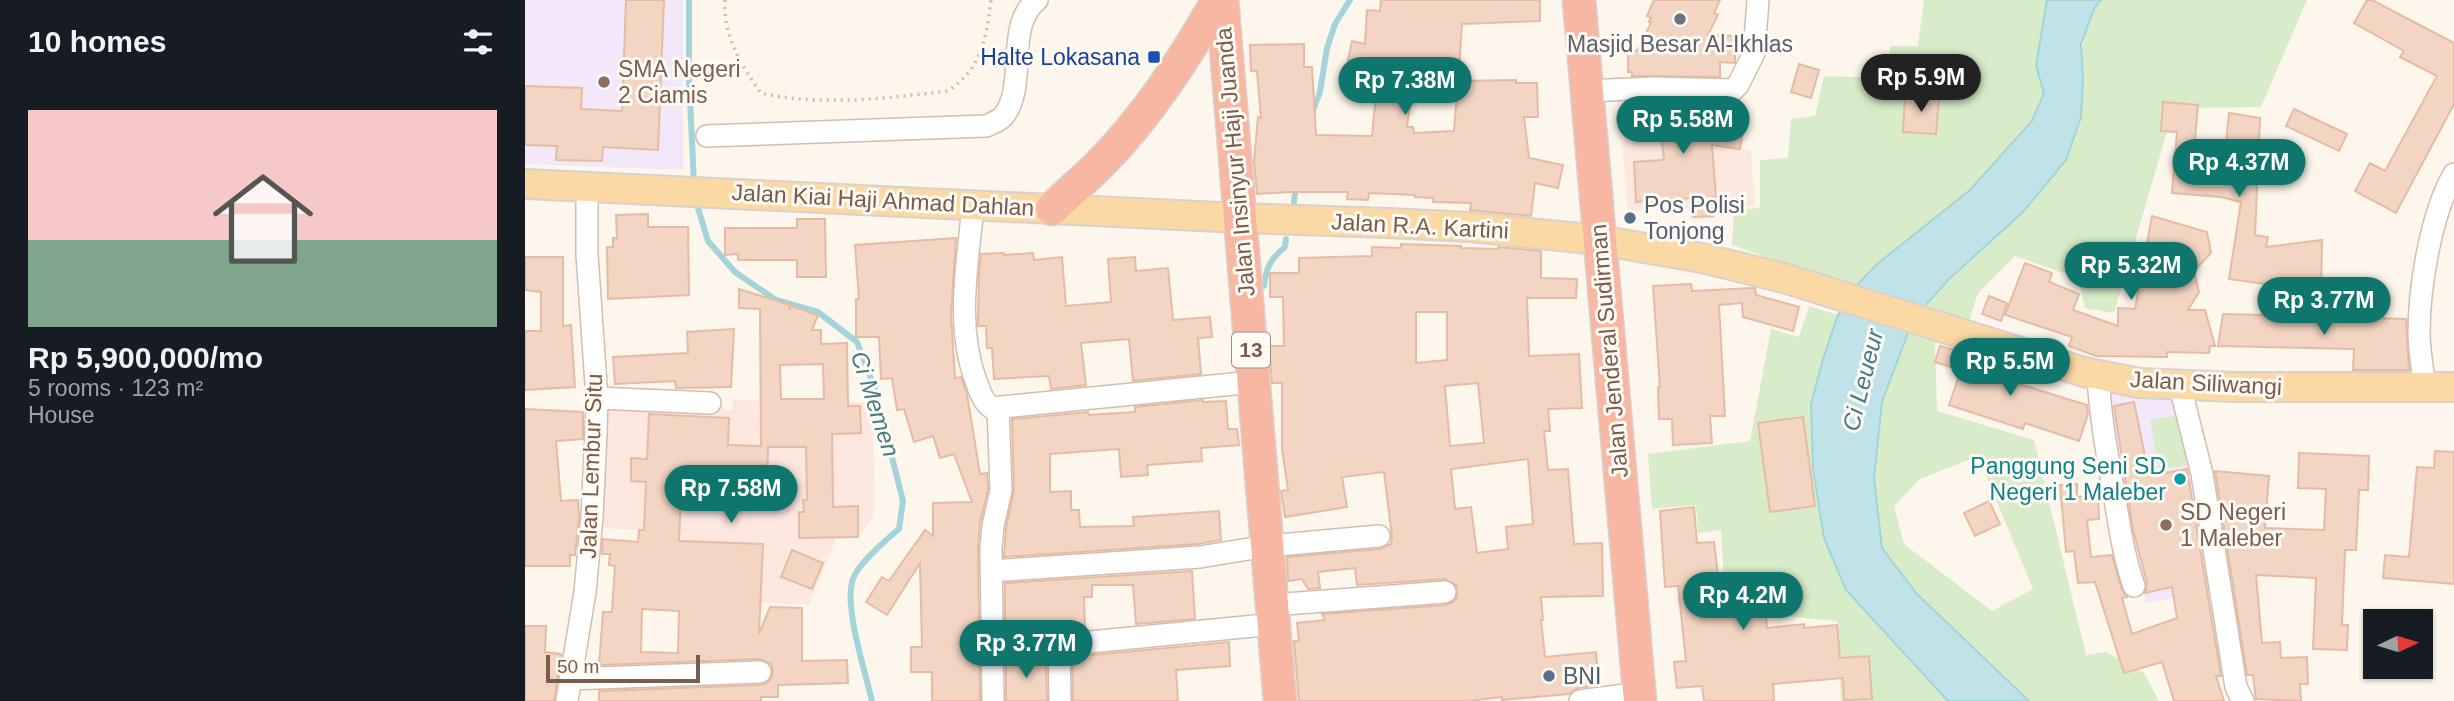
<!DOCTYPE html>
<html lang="en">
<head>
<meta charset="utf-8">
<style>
	body { margin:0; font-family:Arial,sans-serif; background:#242831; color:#f1f3f6; height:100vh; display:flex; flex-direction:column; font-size:26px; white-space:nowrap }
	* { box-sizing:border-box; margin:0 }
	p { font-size:23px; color:#9ea1a6 }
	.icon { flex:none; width:38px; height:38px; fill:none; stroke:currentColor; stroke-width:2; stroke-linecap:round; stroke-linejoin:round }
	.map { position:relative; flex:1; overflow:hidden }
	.side { display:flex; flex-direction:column; background:#171b24; width:525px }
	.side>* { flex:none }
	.needle { width:46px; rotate:86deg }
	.tools { position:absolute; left:1838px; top:609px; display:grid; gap:14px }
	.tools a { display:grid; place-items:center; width:70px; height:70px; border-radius:0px; background:#171b24; box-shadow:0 2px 5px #0004; font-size:35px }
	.scale { position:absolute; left:21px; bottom:18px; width:154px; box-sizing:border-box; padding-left:7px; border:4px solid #7a5c4d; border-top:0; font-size:19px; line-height:24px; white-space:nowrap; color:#7a5c4d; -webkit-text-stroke:5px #fffaf3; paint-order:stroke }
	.price { position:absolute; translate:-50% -60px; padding:0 16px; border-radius:24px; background:#0f766e; color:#fff; font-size:23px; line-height:46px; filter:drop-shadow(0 2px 4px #0008) }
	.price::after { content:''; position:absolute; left:50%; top:42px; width:21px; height:16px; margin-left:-10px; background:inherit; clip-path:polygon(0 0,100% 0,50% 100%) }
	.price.selected { background:#222; color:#fff }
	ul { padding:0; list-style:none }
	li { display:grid; align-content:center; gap:14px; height:371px; padding:0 28px }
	li span { display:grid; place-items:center; height:217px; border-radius:0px; color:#555 }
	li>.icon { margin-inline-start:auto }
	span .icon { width:126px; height:126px; fill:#fffc; stroke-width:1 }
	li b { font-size:30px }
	h2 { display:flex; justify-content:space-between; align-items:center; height:84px; padding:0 28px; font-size:30px }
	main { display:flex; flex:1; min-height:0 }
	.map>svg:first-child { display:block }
</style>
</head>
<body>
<main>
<section class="side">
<h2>10 homes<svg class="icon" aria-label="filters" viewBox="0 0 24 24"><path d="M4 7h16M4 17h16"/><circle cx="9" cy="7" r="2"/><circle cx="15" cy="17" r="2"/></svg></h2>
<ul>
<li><span style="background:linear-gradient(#f6c9c9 60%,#7fa58c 0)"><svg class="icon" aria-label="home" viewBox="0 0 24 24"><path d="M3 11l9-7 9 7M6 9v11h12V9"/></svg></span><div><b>Rp 5,900,000/mo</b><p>5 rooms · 123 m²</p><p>House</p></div></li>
</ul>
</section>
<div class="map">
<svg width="1929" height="701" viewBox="0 0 1929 701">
	<rect width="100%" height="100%" fill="#fdf6ec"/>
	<path fill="#fde8e0" d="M1097,141l54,2 75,8 4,55 -40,1v11l-25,1 -1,-11 -61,3z
		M263,399l84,4 3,105 -7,17 -10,12 -22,1 -27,67 -138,-8 3,-65 -72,-4 7,-125 124,7v-10l54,1z"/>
	<path fill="#f3e8fa" d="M0,0h158v170l-158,-6z
		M1578,389l74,8 37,193 -68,13z"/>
	<path fill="#d8ecc9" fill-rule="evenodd" d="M1399,0h123l-11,66 8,27 -12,28 -62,69 -94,75 -22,23 -122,-43 2,-35 26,-2v-48l28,-2 3,-39 24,-3 9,-40 59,2 8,-32h27z
		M1576,0h206l-46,107 -87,1 -60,205 -29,-5 -7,-30 -63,-22 -37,37 -9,28 -47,-12 159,-192c2,-40 -6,-84 20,-117z
		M1284,306l29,9 -15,44 23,231 102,111h-107l-4,-80 -68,-6 -3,-22 -41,5 -4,-68 -23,3 -2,-28 -44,4 -4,-55 102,-13 21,-112 28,8z
		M1383,333l27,9 2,69 97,29 52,215 20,-3 38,21 15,28h-130l-112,-107 -35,-46 -8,-70 8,-76zM1453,456l55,133 -41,22 -88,-67 -10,-38 26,-27z
		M1654,415l8,50 -28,5 -9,-50z"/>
	<path fill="#bfe3e8" stroke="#a5d3da" stroke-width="2" d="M1522,0h54l-7,9 -13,35 2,35 -2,38 -15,43 -43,52 -75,68 -26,29 -14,24 -26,69 -8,76 8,70 35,46 112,107h-81l-102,-111 -22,-52 -11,-69 -2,-65 12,-45 15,-44 16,-27 22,-23 94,-75 62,-69 12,-28 -8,-27z"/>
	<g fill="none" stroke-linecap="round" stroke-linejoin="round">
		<path stroke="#a5d3da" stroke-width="6" d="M164,0v79l5,104
			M787,113l8,-21 7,-44 8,-24 15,-24
			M170,198l13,43 27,31 41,28 42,12 39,30 17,44 29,115 -4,28c-13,11 -44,37 -47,53 -7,28 13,89 20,119
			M769,202l2,-17
			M739,286c2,-18 7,-28 21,-39l1,-8"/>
	</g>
	<path fill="#f3d5c3" stroke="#e6bba3" stroke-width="2" fill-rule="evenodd" d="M101,0h38l-6,150 -55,-3 -1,14 -46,-1 1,-14 -32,-1v-59l57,2 -1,21 41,2z
		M856,0h159v21l-78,3 -3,45 -44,-4 -8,62h6l1,6 40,-2 4,-50 58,-1v3h21l1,34h-14l5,41 34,7 -5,23 -23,-5 -4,33 -61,-6 1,-7 -38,-1v-4l-18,-1v-2l-46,-2 -1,7 -21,-1 1,-7h-59l-32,2 -3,-33 4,-44 3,1 -4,-47h-6l-1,-26 54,-1v23h8l4,68 56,1 7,-71 -31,-5 4,-19 13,3 2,-34 13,1z
		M1129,0h66l-6,13 4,2 -10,20 27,1v27l-15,-1v15l-88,-1v-4h-4v-21h9l14,-28 -2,-1 2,-4 -4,-2z
		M1842,0h5l82,43v61l-58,109 -41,-22 15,-28 15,8 52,-95 -37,-19 4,-6 -50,-28z
		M1274,64l20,6 -8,28 -20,-6z
		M1380,95l34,2 -3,37 -33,-2z
		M1129,101l48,1 1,23 40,6 -3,18 -28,-4 4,52h-4l1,19 -20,1v-19l-57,4 -2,-40 28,-2 2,-2 -6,-47 -24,1v-10z
		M1638,102l35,3 -4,46 31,3 4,-41 31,5 -5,117 13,2 -2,10 56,-7 -1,52 -92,-13 12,-77 -20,-5 -49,-4 5,-61 -16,-1z
		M1769,109l53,25 -8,17 -53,-25z
		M123,214v13h40l1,68 -81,4 -1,-52h6v-9h4l-1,-23z
		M1627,216l55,16 4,21 -17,18 5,21 -11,18h17l10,36h-5l-1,7 -42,-1v5l-71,-1 -27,-10 3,-9 -67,-22 20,-52 27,10 -3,9 30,12 -6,16 45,16v-18l17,1z
		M272,219h28l1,58h-29v-17h-59v-6l-13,1v-27h72z
		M431,238l-5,78 4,62 6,-1 6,17 13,80 7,-1 1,16 -8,34 -2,25 2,153h-48v-29h-21v-25h11l-2,-84 -33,52 -21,-13 16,-25 7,4 36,-51 8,6v-33l39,-1 -18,-48 -14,4 -7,-22 -19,6 -10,-33 -7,1 -5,-32 -11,1 -2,-42h-23v-38h3l-4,-54z
		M876,244l60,2v2l37,1v-2l43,4v27l36,1 -1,19h-49l2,58 50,-2 3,54 -34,1 2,22h-6l4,39 20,-1 6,75 28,-1 1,53 -62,1 2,23h-2l4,37 51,-5 3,33 -21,3 -9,6 -67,6v-3l-33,4h-170l-5,-60h5l-2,-18 28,-3 -3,-6 124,-9 7,-3 4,-5 -1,-12 -11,-6 -88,6 -2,-17 -37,4 2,16 -12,1 -6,-10 -14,2 -1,-24 93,-8 11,-5 1,-8 -8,-64 -42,5 5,30 -62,10 -4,-26 7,-1 -6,-41v-66h-10l-3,-37h15l-1,-49h-13v-24h29v-15l73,-2v-9l29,1zM891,312h31v48l-31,3zM953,383l6,60 -34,3 -5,-60zM1003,459l5,65 -27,3 2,22 -31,4 -6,-46 -16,2 -4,-40z
		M479,253v2l29,-2 1,7 28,-3 4,49 45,-4 -3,-43 27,-2 1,14 32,-3 5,52 37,-3 2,20 -14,1 3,36 -68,7 -4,-42 -48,4 5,42 -35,4 -2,-13 -55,3 -2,-31h-5l-1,-22h-8l1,-54 2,-18z
		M0,257h38v69l8,-1 4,62 -50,3v-59h16v-39l-16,-2z
		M1166,284l1,7 61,-3h2l1,7 43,12 -6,24 -50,-14 -1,-14 -23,2 6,111h-15l2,27 -39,2 -1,-26h-13l-1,-32h2l-7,-101z
		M214,289l51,16 -1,5 2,-4 27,9 -6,15h9v14l26,-1 1,63h12l1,27 -29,1 1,73 25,-1v31l-59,1v-26h5l-1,-12h4l-1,-53h-38l-1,34 -85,-4 -3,64 84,3 -4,90 11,-27 32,1v53l45,-1 1,23 -70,2v12h-17v4h-162v-10l161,-6 7,-2 5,-6 1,-6 -2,-7 -11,-5 -161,6 4,-53h9l3,-46 -6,-1 1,-11h-8l1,-15 35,3 1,-12h5l2,-48 -15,-1v-23l16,1 2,-45 80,4 -1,27 33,1 -1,-137 -21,-1zM298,364l1,35h-43l-1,-34zM117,609l37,2 -1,42 -37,-1z
		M1464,296l18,7 -6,18 -19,-7z
		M1698,314l183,5 3,51h-56l1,-21 -136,-3z
		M209,329l-3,58 -55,1 -1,-7 -60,3 -2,-27 75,-4 -1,-21z
		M1415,346l51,14 -4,14 100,31 1,9 -9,27 -54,-18 -2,6 -74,-24 12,-35 -26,-8z
		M678,400v2l23,-1 2,28h9l2,16 -38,3 1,13 -55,4 1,10 -27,2 -2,-28 -69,5v38l21,-1v19h8l1,17 54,-1 -1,-9 86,-6 2,29 -23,4 -194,13 2,-29 8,-38 -2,-71 76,-7 1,3 46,-3v-5z
		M1609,402l15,74 38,-7 34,207h-5l8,25h-50l-12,-39 -38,11 -29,-91 -17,1 -4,-32 -8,1 -6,-67 17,-1v13l21,-2 1,24 -12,1 4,37 21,-2 10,35 5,7 -5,1 10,36 45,-16 -5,-31 -27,6 2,-10 -14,-53 -19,-124z
		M0,409l58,3v27l-27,2 5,60 17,-1 1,17 -4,38h-5v11h-45z
		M1278,417l12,89 -45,6 -12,-89z
		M1910,451l19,1v132l-71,-6 2,-23 24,2 8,-90 17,1z
		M1774,453l70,3 -1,34h-9l-3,60h-11l-3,75h6l-1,25 -34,-1 3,-71 -60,-3 6,68 18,-1 1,16 26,-1 1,27h-8l1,17 -45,-2 -3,-24h-6l-32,-204 54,5 -4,52 59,2 2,-41 -28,-1z
		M1464,501l11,23 -25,12 -11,-23z
		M1169,507l3,36 17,-1 7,58 43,-4 3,32 37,-4v4l33,-3 3,33 29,-2 3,43 -28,1 -1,-22 -70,6 1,17h-70l-2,-15 -25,2 -3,-26 12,-1 -8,-75 -13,1 -5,-76z
		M267,550l31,13 -11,26 -31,-12z
		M667,571l3,48 -59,5 -3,-39h-41v12h-8l1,32 -80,4v-50z
		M0,626h21l-1,26 16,2 -7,47h-29z
		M704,642l1,24 -54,4 2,31h-105l-1,-44z
		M521,658l1,43h-41v-42z"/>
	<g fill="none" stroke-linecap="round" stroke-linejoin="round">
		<defs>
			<path id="minor" d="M1061,91l68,-3 79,2 5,-5 16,-32 4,-53
				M182,136l279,-10c7,-3 15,-6 19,-12 22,-31 0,-89 32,-114
				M448,205c-5,58 -18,120 3,176 4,10 6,20 16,27l261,-26
				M1573,375c2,42 10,84 17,125 5,29 9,58 19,86
				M1655,386l22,88 34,213 7,14
				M1900,388c-2,-18 -6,-37 -6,-55 0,-45 12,-120 35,-159
				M72,398l113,5
				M466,571l209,-14 67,-11 112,-10
				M747,605l173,-13
				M534,645l1,56
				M467,646l67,-1 215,-21
				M45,679l190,-7
				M42,701l18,-109 7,-75 4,-84 1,-35 -10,-143v-67
				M468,701l-2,-153 2,-22 8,-36 -3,-82
				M1055,701l59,-8"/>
			<path id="major" d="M0,184l715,34 148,5 82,4 129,13 103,18 82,20 300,94 55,11 96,4h219"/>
			<path id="highway" d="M697,0l58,701
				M1054,0l61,701
				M527,209c15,-15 32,-29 47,-44 48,-48 86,-107 119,-165"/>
		</defs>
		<use href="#minor" stroke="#d1beb0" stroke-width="24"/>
		<use href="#major" stroke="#dad1cd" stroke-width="32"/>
		<use href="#highway" stroke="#dad1cd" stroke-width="35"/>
		<path stroke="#d9b8a5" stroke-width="3.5" stroke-dasharray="2 5" stroke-linecap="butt" d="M200,0c-2,36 16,65 36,93 61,14 125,5 187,-2 34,-23 38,-52 43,-91"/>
		<use href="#minor" stroke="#fff" stroke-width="21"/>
		<use href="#major" stroke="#fbd9a5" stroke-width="28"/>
		<use href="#highway" stroke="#f7b7a3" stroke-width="32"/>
	</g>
	<circle fill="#6b7280" stroke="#fffaf3" stroke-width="2.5" cx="1155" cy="19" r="7"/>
	<rect fill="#1a4fb4" stroke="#fffaf3" stroke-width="2.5" x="622" y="50" width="14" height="14" rx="3.5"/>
	<g fill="#8d6e63" stroke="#fffaf3" stroke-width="2.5">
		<circle cx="79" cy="82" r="7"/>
		<circle cx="1641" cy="525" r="7"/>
	</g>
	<g fill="#5c6f8a" stroke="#fffaf3" stroke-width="2.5">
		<circle cx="1105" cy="218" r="7"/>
		<circle cx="1024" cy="676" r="7"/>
	</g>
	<circle fill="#0f9aa8" stroke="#fffaf3" stroke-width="2.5" cx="1655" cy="479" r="7"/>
	<g text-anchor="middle" stroke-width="6" stroke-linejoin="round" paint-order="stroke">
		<rect fill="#fffaf3" stroke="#a28b7f" stroke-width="2" x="707" y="332.5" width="38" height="35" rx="5"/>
		<g font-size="21" font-weight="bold" fill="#7a5c4d">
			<text x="726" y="357">13</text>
		</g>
		<g font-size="23" fill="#5b616d" stroke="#fffaf3">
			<text x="1155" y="52">Masjid Besar Al-Ikhlas</text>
		</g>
		<g font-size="23" fill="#164399" stroke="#fffaf3" text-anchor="end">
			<text x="615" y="65">Halte Lokasana</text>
		</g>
		<g font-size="23" fill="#785e54" stroke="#fffaf3" text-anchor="start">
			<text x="93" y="77">SMA Negeri<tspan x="93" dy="26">2 Ciamis</tspan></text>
			<text x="1655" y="520">SD Negeri<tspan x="1655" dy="26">1 Maleber</tspan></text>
		</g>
		<g font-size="23" fill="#7a5c4d" stroke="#fffaf3">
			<text transform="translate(710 162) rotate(-95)" y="8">Jalan Insinyur Haji Juanda</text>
			<text transform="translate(358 200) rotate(3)" y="8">Jalan Kiai Haji Ahmad Dahlan</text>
			<text transform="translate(895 226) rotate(3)" y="8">Jalan R.A. Kartini</text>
			<text transform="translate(1084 351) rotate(-95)" y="8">Jalan Jenderal Sudirman</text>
			<text transform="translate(1681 383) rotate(3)" y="8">Jalan Siliwangi</text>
			<text transform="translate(66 466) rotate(-88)" y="8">Jalan Lembur Situ</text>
		</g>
		<g font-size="23" fill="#4e5e75" stroke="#fffaf3" text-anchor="start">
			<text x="1119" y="213">Pos Polisi<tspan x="1119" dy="26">Tonjong</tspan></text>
			<text x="1038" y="684">BNI</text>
		</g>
		<g font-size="23" fill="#0d838f" stroke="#fffaf3" text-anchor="end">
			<text x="1641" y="474">Panggung Seni SD<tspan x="1641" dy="26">Negeri 1 Maleber</tspan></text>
		</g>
		<g font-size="24" font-style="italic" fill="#437c86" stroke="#fffaf3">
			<text transform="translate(1338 380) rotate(-76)" y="8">Ci Leueur</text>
			<text transform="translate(350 404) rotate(72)" y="8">Ci Memen</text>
		</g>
	</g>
</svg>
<div class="tools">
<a><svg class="needle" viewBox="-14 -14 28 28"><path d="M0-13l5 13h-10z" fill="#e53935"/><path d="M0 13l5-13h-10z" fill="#9ea1a6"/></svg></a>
</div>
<div class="scale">50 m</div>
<b class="price selected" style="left:1396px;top:114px">Rp 5.9M</b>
<b class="price" style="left:880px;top:117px">Rp 7.38M</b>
<b class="price" style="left:1158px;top:156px">Rp 5.58M</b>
<b class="price" style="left:1714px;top:199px">Rp 4.37M</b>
<b class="price" style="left:1606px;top:302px">Rp 5.32M</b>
<b class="price" style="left:1799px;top:337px">Rp 3.77M</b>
<b class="price" style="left:1485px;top:398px">Rp 5.5M</b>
<b class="price" style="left:206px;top:525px">Rp 7.58M</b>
<b class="price" style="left:1218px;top:632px">Rp 4.2M</b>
<b class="price" style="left:501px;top:680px">Rp 3.77M</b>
</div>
</main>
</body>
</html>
